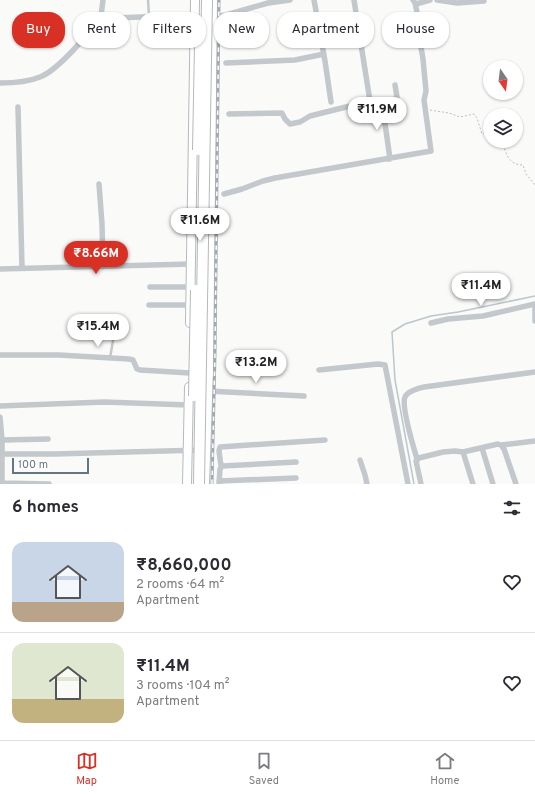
<!DOCTYPE html>
<html lang="en">
<head>
<meta charset="utf-8">
<style>
	body { margin:0; font-family:Overpass,sans-serif; background:#f7f7f7; color:#2b2b33; height:100vh; display:flex; flex-direction:column; font-size:15px; white-space:nowrap }
	* { box-sizing:border-box; margin:0 }
	p { font-size:13px; color:#7c7c81 }
	.icon { flex:none; width:22px; height:22px; fill:none; stroke:currentColor; stroke-width:2; stroke-linecap:round; stroke-linejoin:round }
	.map { position:relative; height:484px; overflow:hidden }
	.panel { display:flex; flex-direction:column; background:#fff; flex:1 }
	.panel>* { flex:none }
	.guide { position:absolute; left:12px; top:12px; width:511px; height:36px; display:flex; gap:8px }
	.needle { width:26px; rotate:166deg }
	.tools { position:absolute; left:483px; top:60px; display:grid; gap:8px }
	.tools a { display:grid; place-items:center; width:40px; height:40px; border-radius:50%; background:#fff; box-shadow:0 1px 3px #0004; font-size:20px }
	.scale { position:absolute; left:12px; bottom:10px; width:77px; box-sizing:border-box; padding-left:4px; border:2px solid #657683; border-top:0; font-size:11px; line-height:14px; white-space:nowrap; color:#657683; -webkit-text-stroke:3px #fff; paint-order:stroke }
	.price { position:absolute; translate:-50% -34px; padding:0 9px; border-radius:14px; background:#fff; color:#222; font-size:13px; line-height:26px; filter:drop-shadow(0 1px 2px #0008) }
	.price::after { content:''; position:absolute; left:50%; top:24px; width:12px; height:9px; margin-left:-6px; background:inherit; clip-path:polygon(0 0,100% 0,50% 100%) }
	.price.on { background:#d93025; color:#fff }
	ul { padding:0; list-style:none }
	li { display:flex; align-items:center; gap:12px; height:100px; padding:0 12px }
	li+li { border-top:1px solid #e1e1e2 }
	li span { display:grid; place-items:center; flex:none; width:112px; height:80px; border-radius:12px; color:#555 }
	li>.icon { margin-inline-start:auto }
	span .icon { width:48px; height:48px; fill:#fffc; stroke-width:1 }
	li b { font-size:17px }
	h2 { display:flex; justify-content:space-between; align-items:center; height:48px; padding:0 12px; font-size:17px }
	.tag { padding:0 14px; border-radius:16px; background:#fff; box-shadow:0 1px 3px #0004; font-size:14px; line-height:36px }
	.tag.on { background:#d93025; color:#fff }
	.tab-bar { display:flex; justify-content:space-around; align-items:center; height:56px; border-top:1px solid #e1e1e2; background:#fff; font-size:11px; color:#7c7c81 }
	.tab-bar a { display:grid; justify-items:center; gap:2px }
	.tab-bar .on { color:#d93025 }
	.map>svg:first-child { display:block }
</style>
</head>
<body>
<div class="map">
<svg width="535" height="484" viewBox="0 0 535 484">
	<rect width="100%" height="100%" fill="#fafaf8"/>
	<g fill="none" stroke-linecap="round" stroke-linejoin="round">
		<path stroke="#bbc7cb" stroke-width="1.5" d="M414,484l-19,-104 -3,-48 13,-8 26,-8 27,-4 77,-16"/>
		<defs>
			<path id="secondary" d="M190,323l5,-323
				M187,484l2,-97
				M205,484l4,-112 4,-372"/>
		</defs>
		<use href="#secondary" stroke="#b3babf" stroke-width="10"/>
		<path stroke="#bbbfc2" stroke-width="1" stroke-dasharray="2 2" stroke-linecap="butt" d="M430,110l19,3 11,4 14,-3 3,4 5,16 8,-2
			M502,141c4,12 6,24 21,24l3,9 9,11"/>
		<path stroke="#c3c8cc" stroke-width="2.5" d="M148,0l1,15
			M110,358l4,-23"/>
		<path stroke="#c3c8cc" stroke-width="5.5" d="M314,0l11,61 6,41
			M354,0l16,101 5,2 21,-4 1,-2 -2,-12
			M437,0l20,3 27,-2
			M416,4l14,-4
			M101,16l2,-16
			M212,17l14,-2 42,-12 22,-3
			M226,63l69,-3 29,-6
			M0,83c13,0 28,-1 40,-6 17,-6 51,-45 61,-61l13,2 81,-3
			M382,102l8,57
			M18,107l4,161
			M229,114l53,-1 3,6 5,5 10,-2 10,-6 60,-15
			M99,184l3,40 1,43
			M224,194l18,-5 21,-8 12,-3 156,-27 -7,-51 2,-9 -3,-32 -6,-35v-12l-2,-9 -2,-3
			M0,269l191,-5
			M150,287h43
			M149,305h42
			M535,305v16
			M431,323l17,-4 35,-3 52,-12
			M0,355h59l70,4 4,1 4,9 3,1 50,3
			M319,370l59,-6 7,1 23,119
			M208,391l96,5
			M0,406l104,-4 85,3
			M0,417l2,23v44
			M2,440l46,-1
			M501,445l34,-4
			M482,448l11,36
			M463,452l10,32
			M2,454h53l146,-4
			M417,459c-3,-10 -16,-53 -12,-62 2,-5 13,-9 19,-10l111,-15
			M360,460l5,15 2,9
			M221,466l-2,-15 1,-4 105,-7
			M219,481l77,-3
			M2,483l47,1
			M219,484l1,-15 2,-3 74,-4
			M421,484l-5,-23 3,-3 24,-6 12,-1 8,1 35,-8 3,1 3,4 12,35"/>
		<use href="#secondary" stroke="#fff" stroke-width="8"/>
		<defs>
			<path id="rail" d="M212,484l3,-131 4,-353"/>
		</defs>
		<use href="#rail" stroke="#a2aab0" stroke-width="3"/>
		<use href="#rail" stroke="#fff" stroke-width="1.5" stroke-dasharray="4.5" stroke-linecap="butt"/>
		<defs>
			<path id="highway-bridge" d="M198,150l2,-106
				M194,396l2,-106
				M199,484l8,-484"/>
		</defs>
		<use href="#highway-bridge" stroke="#b4b9bd" stroke-width="12" stroke-linecap="butt"/>
		<use href="#highway-bridge" stroke="#fff" stroke-width="10"/>
	</g>
</svg>
<div class="tools">
<a><svg class="needle" viewBox="-14 -14 28 28"><path d="M0-13l5 13h-10z" fill="#e53935"/><path d="M0 13l5-13h-10z" fill="#7c7c81"/></svg></a>
<a><svg class="icon" aria-label="layers" viewBox="0 0 24 24"><path d="M12 4l9 5-9 5-9-5zM3 14l9 5 9-5"/></svg></a>
</div>
<div class="scale">100 m</div>
<b class="price" style="left:377px;top:131px">₹11.9M</b>
<b class="price" style="left:200px;top:242px">₹11.6M</b>
<b class="price on" style="left:96px;top:275px">₹8.66M</b>
<b class="price" style="left:481px;top:307px">₹11.4M</b>
<b class="price" style="left:98px;top:348px">₹15.4M</b>
<b class="price" style="left:256px;top:384px">₹13.2M</b>
<div class="guide">
<a class="tag on">Buy</a>
<a class="tag">Rent</a>
<a class="tag">Filters</a>
<a class="tag">New</a>
<a class="tag">Apartment</a>
<a class="tag">House</a>
</div>
</div>
<section class="panel">
<h2>6 homes<svg class="icon" aria-label="filters" viewBox="0 0 24 24"><path d="M4 7h16M4 17h16"/><circle cx="9" cy="7" r="2"/><circle cx="15" cy="17" r="2"/></svg></h2>
<ul>
<li><span style="background:linear-gradient(#c9d6e8 75%,#b9a48a 0)"><svg class="icon" aria-label="home" viewBox="0 0 24 24"><path d="M3 11l9-7 9 7M6 9v11h12V9"/></svg></span><div><b>₹8,660,000</b><p>2 rooms · 64 m²</p><p>Apartment</p></div><svg class="icon" aria-label="heart" viewBox="0 0 24 24"><path d="M12 20l-8-8c-3-5 5-10 8-4 3-6 11-1 8 4z"/></svg></li>
<li><span style="background:linear-gradient(#dfe7d0 70%,#c2b280 0)"><svg class="icon" aria-label="home" viewBox="0 0 24 24"><path d="M3 11l9-7 9 7M6 9v11h12V9"/></svg></span><div><b>₹11.4M</b><p>3 rooms · 104 m²</p><p>Apartment</p></div><svg class="icon" aria-label="heart" viewBox="0 0 24 24"><path d="M12 20l-8-8c-3-5 5-10 8-4 3-6 11-1 8 4z"/></svg></li>
</ul>
</section>
<nav class="tab-bar">
<a class="on"><svg class="icon" aria-label="map" viewBox="0 0 24 24"><path d="M3 6l6-2 6 2 6-2v14l-6 2-6-2-6 2zM9 4v14M15 6v14"/></svg>Map</a>
<a><svg class="icon" aria-label="saved" viewBox="0 0 24 24"><path d="M7 4h10v16l-5-4-5 4z"/></svg>Saved</a>
<a><svg class="icon" aria-label="home" viewBox="0 0 24 24"><path d="M3 11l9-7 9 7M6 9v11h12V9"/></svg>Home</a>
</nav>
</body>
</html>
